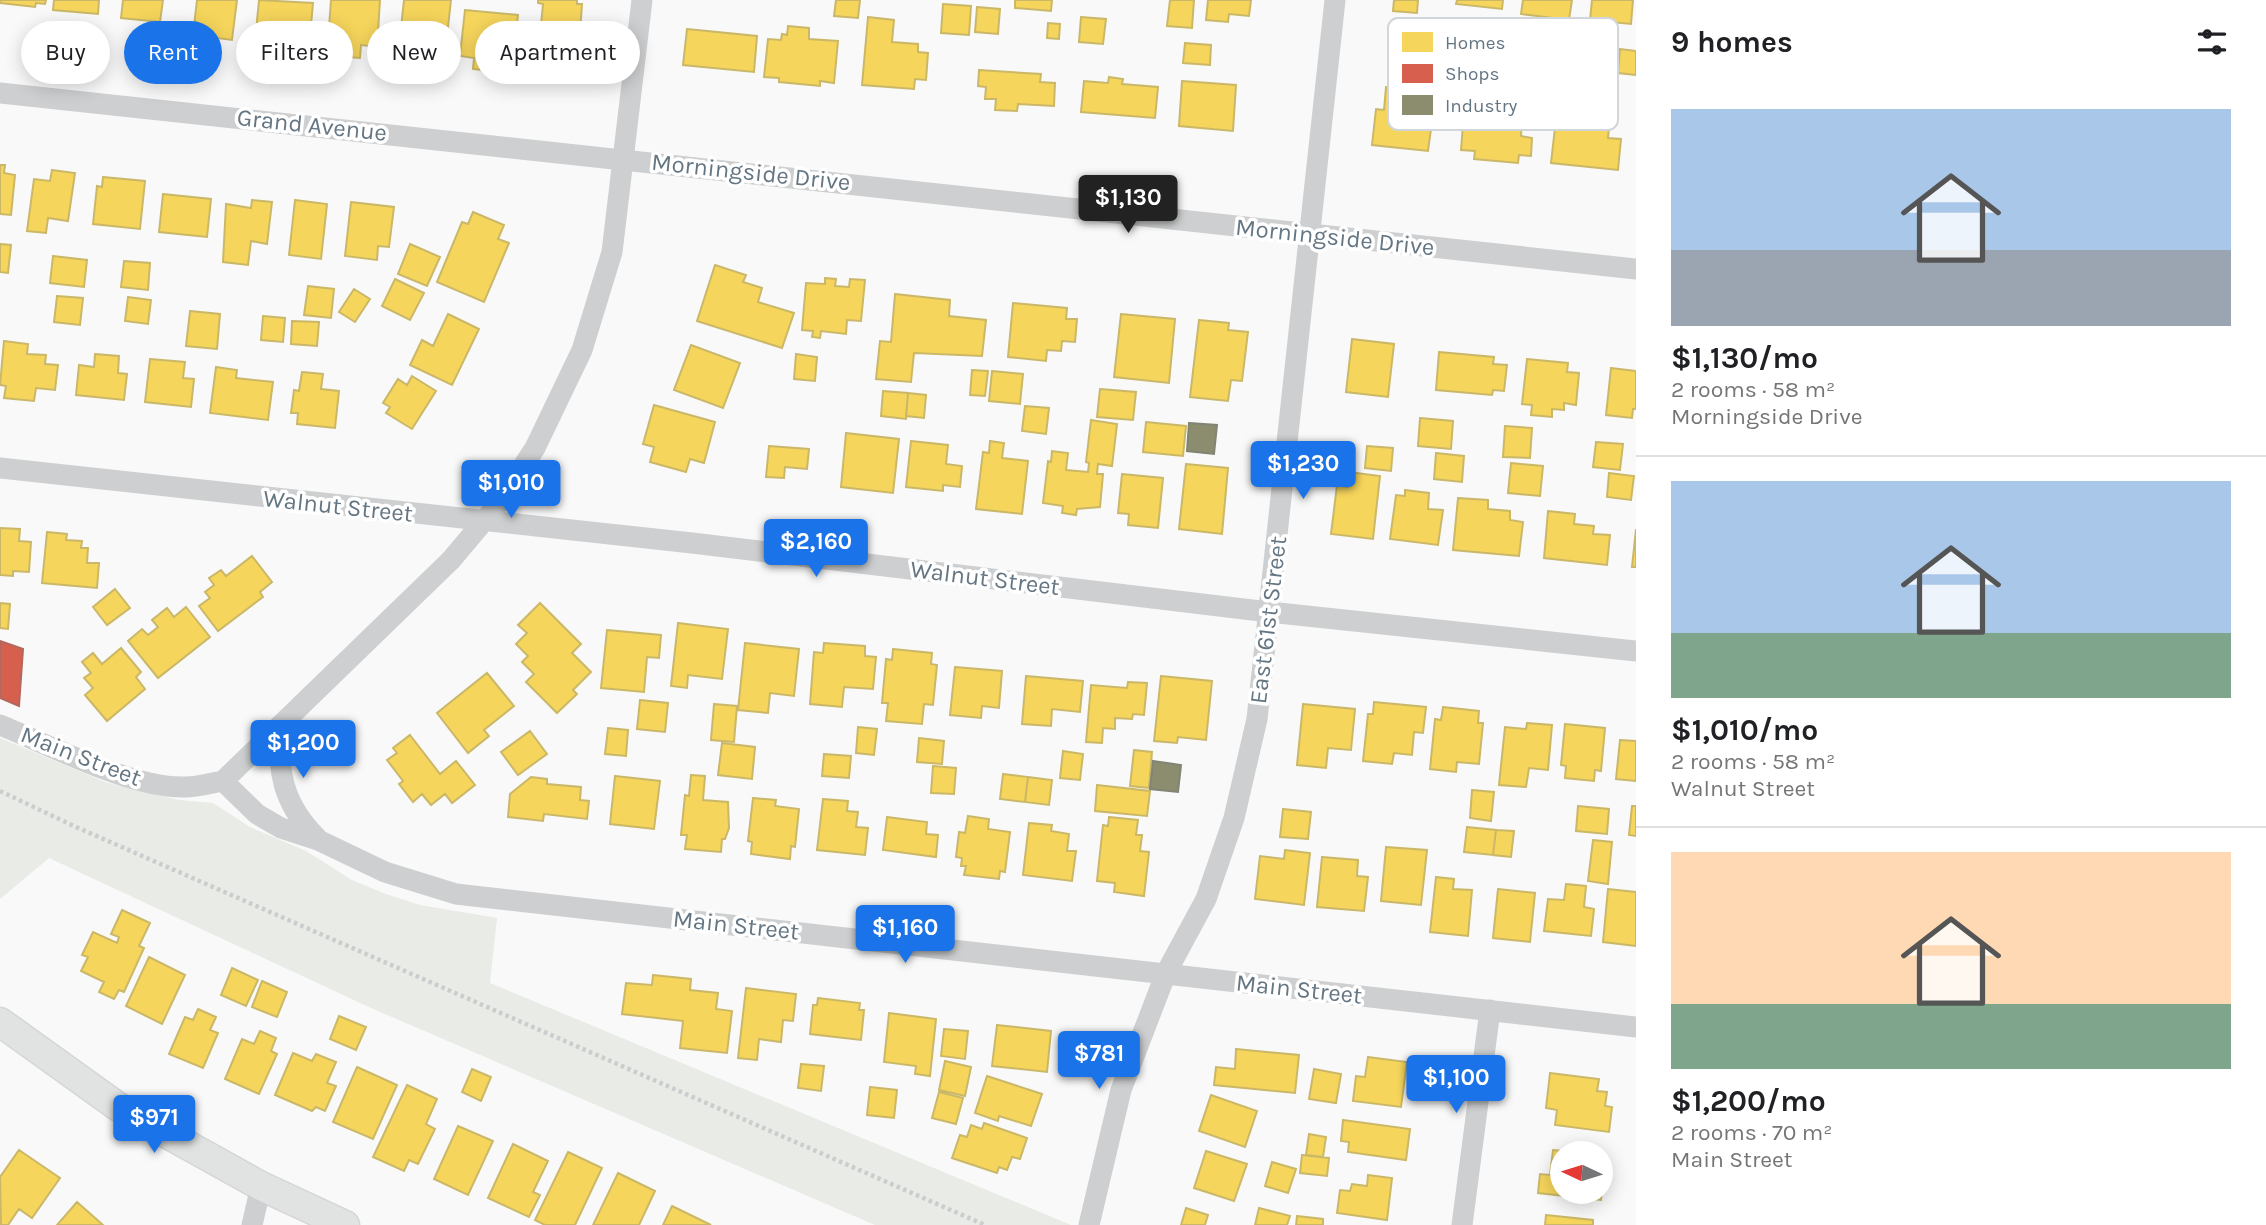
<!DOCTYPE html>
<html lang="en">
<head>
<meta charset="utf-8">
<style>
	body { margin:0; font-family:Karla,sans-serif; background:#f6f6f6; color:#202124; height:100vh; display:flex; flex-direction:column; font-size:26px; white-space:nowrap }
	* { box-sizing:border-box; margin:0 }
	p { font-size:23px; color:#757577 }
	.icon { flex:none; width:38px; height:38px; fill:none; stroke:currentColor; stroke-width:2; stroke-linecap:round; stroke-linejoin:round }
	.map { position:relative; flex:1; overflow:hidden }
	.details { display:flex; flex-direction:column; background:#fff; width:630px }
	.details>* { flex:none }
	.guide { position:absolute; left:21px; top:21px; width:665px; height:63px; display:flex; gap:14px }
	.needle { width:46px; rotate:274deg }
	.controls { position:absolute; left:1550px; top:1141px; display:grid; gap:14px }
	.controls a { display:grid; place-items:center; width:63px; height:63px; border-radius:50%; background:#fff; box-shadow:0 4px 18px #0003; font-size:35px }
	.price { position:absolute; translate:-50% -60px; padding:0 16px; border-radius:7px; background:#1a73e8; color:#fff; font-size:23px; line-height:46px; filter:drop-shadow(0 2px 4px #0008) }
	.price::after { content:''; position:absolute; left:50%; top:42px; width:21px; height:16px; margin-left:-10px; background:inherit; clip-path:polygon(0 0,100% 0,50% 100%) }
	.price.on { background:#222; color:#fff }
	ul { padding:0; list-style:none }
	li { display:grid; align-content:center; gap:14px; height:371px; padding:0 35px }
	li+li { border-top:2px solid #e0e0e0 }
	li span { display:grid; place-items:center; height:217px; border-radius:0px; color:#555 }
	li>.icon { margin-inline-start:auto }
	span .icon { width:126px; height:126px; fill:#fffc; stroke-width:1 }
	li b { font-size:30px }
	h2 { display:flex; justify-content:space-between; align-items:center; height:84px; padding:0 35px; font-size:30px }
	.chip { padding:0 24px; border-radius:32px; background:#fff; box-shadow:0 4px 18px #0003; font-size:24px; line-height:63px }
	.chip.on { background:#1a73e8; color:#fff }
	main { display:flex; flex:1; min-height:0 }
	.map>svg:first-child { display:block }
</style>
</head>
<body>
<main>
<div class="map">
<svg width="1636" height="1225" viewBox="0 0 1636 1225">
	<rect width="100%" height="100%" fill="#f9f9f9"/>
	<path fill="#e8ebe6" d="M0,738l105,44 74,18 34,3 37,24 56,24 46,29 34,14 34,11 77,13 -7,65 581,242h-196l-504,-217 -322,-150 -49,41z"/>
	<path fill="#f6d55c" stroke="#cab868" stroke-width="2" d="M0,0h46l-1,4 -9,-1 -1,4 -35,-4z
		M54,0h45l-1,14 -45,-4z
		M123,0h40l-3,22 -39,-4z
		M197,0h40l-5,40 -39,-5z
		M259,0l54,3 -3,33 -54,-5z
		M331,0h49l-3,47 -16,-2 -1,13 -23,-2 1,-14 -10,-1z
		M404,0h47l-6,54 -31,-3v6l-16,-1z
		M538,0h39v4h5l-3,44 -9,-1 -2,18 -18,-2 2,-16 -13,-1 4,-42 -5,-1z
		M836,0h24l-2,18 -24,-2z
		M1015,0h37l-1,11 -36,-3z
		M1170,0h24l-2,28 -25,-2z
		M1208,0h43l-2,16 -20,-2 -1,8 -22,-2z
		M1394,0h24l-1,13 -24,-2z
		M1457,0h46l-1,9 -46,-5z
		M1523,0h49l-3,20 -48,-6z
		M1592,0h41l-2,24 -41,-4z
		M943,4l28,2 -2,29 -28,-2z
		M977,7l23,2 -2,25 -23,-2z
		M465,10l53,5 -5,46 -15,-1 -1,12 -24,-3 1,-11 -14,-2z
		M868,17l26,3 -2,22 26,2v8l10,1 -2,27 -11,-1 -1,10 -52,-4z
		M1081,17l25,2 -3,25 -24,-2z
		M1048,23l12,1 -1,15 -12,-1z
		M788,26l21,2v11l29,2 -4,42 -14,-2v5l-41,-4v-4l-15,-1 4,-38 13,1 1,-6 5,1z
		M687,29l70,7 -3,36 -71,-7z
		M1185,43l26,2 -1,20 -27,-2z
		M1620,49l16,2v24l-18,-2z
		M979,70l62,4 -1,8 15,1 -1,23 -36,-2 -1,7 -22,-1 1,-11h-11l1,-12 -8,-1z
		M1109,77l14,2 -1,5 36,3 -3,31 -74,-6 3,-31 24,2z
		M1182,81l54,4 -3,46 -54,-5z
		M1386,87l22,2 -2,23 15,2 -1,14 11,1 -3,22 -56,-6 4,-36 8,1z
		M1502,94l22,2 -3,40 11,2 -1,18 -12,-1 -1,8 -44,-4 1,-8 -14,-1 3,-39 36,3z
		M1557,110l28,3 -1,13 25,2 -1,10 13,1 -3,31 -67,-7z
		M0,165h5l-1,8 11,2 -4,40 -11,-1z
		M52,170l23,3 -7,48 -20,-3 -2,15 -19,-2 7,-52 16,2z
		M103,177l42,4 -5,48 -47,-5 4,-38 5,1z
		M163,194l48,5 -4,38 -48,-5z
		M252,200l20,2 -5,42 -16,-3 -3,24 -25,-3 3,-58 25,4z
		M295,200l32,4 -6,55 -32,-4z
		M351,202l43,5 -5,40 -11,-1 -1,14 -32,-4z
		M473,212l31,13 -6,14 11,4 -25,59 -47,-20 25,-60 6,2z
		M0,244l11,1 -3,28 -8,-1z
		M410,244l30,13 -13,29 -29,-12z
		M53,256l34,4 -3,27 -34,-4z
		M124,261l26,2 -2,27 -27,-3z
		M715,265l31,10 -3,7 19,6 -4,14 36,11 -12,35 -85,-27z
		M825,278l11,1 -1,7 14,1 1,-8 15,1 -4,41 -14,-1 -1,14 -25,-3 -1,7 -8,-1 1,-6 -11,-1 4,-47 19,1z
		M395,279l29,14 -14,27 -28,-14z
		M308,286l26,3 -3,29 -27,-3z
		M354,289l16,10 -15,23 -16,-10z
		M895,294l55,6 -1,16 37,4 -4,36 -68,-3 -3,29 -35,-3 4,-38 11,1z
		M57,296l26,2 -3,27 -26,-3z
		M128,297l23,3 -3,24 -23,-3z
		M1013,303l54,5 -1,11h11l-2,23 -13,-1 -1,10 -14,-1 -1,11 -38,-4z
		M190,311l30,3 -3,35 -31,-3z
		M448,314l31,15 -27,56 -42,-20 12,-25 11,6z
		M1121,314l54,5 -6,64 -55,-6z
		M263,316l22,2 -2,24 -22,-2z
		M1199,320l30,3 -1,7 20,2 -6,49 -11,-1 -3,21 -38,-4z
		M292,321l27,1 -2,24 -26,-2z
		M1352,339l42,5 -6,53 -42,-5z
		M4,341l24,3 -1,10 19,1 -1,9 13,1 -3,25 -19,-2 -2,13 -30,-3 2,-12 -6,-1z
		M691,345l49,18 -17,45 -49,-18z
		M1439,352l55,5 -1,7 14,1 -3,26 -11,-1 -1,5 -56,-5z
		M95,354l24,2 -1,17 9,1 -3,26 -48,-5 3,-30 15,2z
		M796,354l21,3 -2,24 -21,-2z
		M150,359l35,3 -2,16 11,1 -3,28 -46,-5z
		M1527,359l41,4 -1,9 12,1 -3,32 -12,-2v7l-12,-1v8l-21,-2 1,-10 -10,-1z
		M216,367l21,3 -1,8 37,4 -5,38 -58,-7z
		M1611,368l25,3v38h-3l-1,9 -26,-3z
		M972,370l16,1 -3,25 -15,-1z
		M992,371l31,3 -3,30 -31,-3z
		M302,372l21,2 -2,15 18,2 -4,37 -38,-4 1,-11h-7l3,-23 5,1z
		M412,376l24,15 -24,38 -26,-16 4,-6 -7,-4 15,-24 9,6z
		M1100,389l36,3 -3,28 -36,-3z
		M883,391l25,2 -2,26 -25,-3z
		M908,393l18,2 -2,23 -18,-2z
		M654,405l61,17 -11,41 -14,-4 -4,13 -36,-10 4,-15 -11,-3z
		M1025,406l24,2 -3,26 -24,-3z
		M1420,418l33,3 -2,28 -33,-3z
		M1091,420l26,4 -5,42 -14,-2 -1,10h6l-3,33 -23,2 -1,6 -14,-2 1,-7 -20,-3 5,-42 3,1 1,-11 16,2 -2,17 22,2 1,-9 -3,-1z
		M1146,422l40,4 -3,30 -40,-4z
		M1505,426l27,2 -2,30 -27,-1z
		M846,433l53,6 -6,54 -52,-6z
		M911,441l37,4 -2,19 16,2 -2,21 -17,-2v6l-37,-4z
		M990,441l14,2 -2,15 26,3 -6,53 -46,-5 7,-57 6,1z
		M1596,442l27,2 -3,26 -27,-3z
		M769,446l40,3 -2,20 -22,-2 -1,11 -18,-1z
		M1367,446l26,2 -2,23 -26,-3z
		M1436,453l28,3 -2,26 -28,-3z
		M1511,463l32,3 -3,30 -32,-3z
		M1186,464l42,4 -6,66 -43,-5z
		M1349,472l31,4 -7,63 -42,-5 6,-49 11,2z
		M1609,473l25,3 -3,24 -24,-3z
		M1122,474l41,4 -5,50 -30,-3 1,-11 -11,-1z
		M1405,490l24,3 -1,16 15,1 -5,35 -48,-6 6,-44 9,1z
		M1458,498l30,2v9l22,2v9l13,2 -4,34 -66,-6z
		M1548,511l27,3 -1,10 20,2 -1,8 17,1 -3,30 -63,-7z
		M0,528l20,1 -1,12 12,1 -2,30 -16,-1v5l-13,-1z
		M1636,529v38h-4z
		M47,532l20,2 -1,6 16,1 -1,7h7l-1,15h12l-2,25 -55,-5z
		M252,556l20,26 -12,10 3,5 -45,34 -19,-25 11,-8 -5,-6 9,-7 -5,-7 12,-8 5,6z
		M115,589l15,19 -23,17 -14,-18z
		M0,603l10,1 -2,25 -8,-1z
		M540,603l41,41 -9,9 19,19 -18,18 4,4 -20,19 -31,-31 8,-8 -12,-12 6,-6 -12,-12 11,-11 -9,-8z
		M186,607l24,30 -52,41 -30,-37 14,-12 6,6 10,-8 -6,-7 15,-12 7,9z
		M678,623l50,6 -6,50 -34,-4 -1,13 -16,-2z
		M607,630l54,5 -2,23 -12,-1 -3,35 -43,-4z
		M745,643l54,6 -5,47 -24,-3 -2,20 -30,-3z
		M824,643l41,3v10l11,1 -3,32 -29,-2 -2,20 -32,-3 4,-52 9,1z
		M121,648l20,24 -5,5 9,12 -38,32 -22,-26 8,-7 -9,-10 7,-5 -9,-11 11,-9 9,11z
		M893,649l39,4 -1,11 6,1 -4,40 -9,-1 -2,20 -36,-3 2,-18h-6l4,-44 6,1z
		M955,667l47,4 -3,37 -17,-2 -1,12 -31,-3z
		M487,673l27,33 -30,24 5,6 -21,17 -31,-40z
		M1026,676l57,5 -3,31 -28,-3 -1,17 -29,-2z
		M1161,676l51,5 -6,59 -28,-3 -1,6 -23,-2z
		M1128,682l19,1 -3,32 -11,-1 -1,5 -17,-1v11l-12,-1 -1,15 -16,-1 5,-57 36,3z
		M640,700l28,3 -3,29 -28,-3z
		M1374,702l52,5 -3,26 -9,-1 -2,23 -18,-2 -2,11 -29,-3 5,-47h5z
		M714,704l23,2 -3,36 -23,-2z
		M1303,704l52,5 -4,41 -23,-2 -2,20 -29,-3z
		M1443,707l36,4 -1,12h5l-4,41 -22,-2 -1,10 -26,-3 5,-50 6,1z
		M1527,723l25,2 -4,45 -19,-2 -3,19 -27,-2 6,-58 21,2z
		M1565,724l40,4 -4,43 -6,-1 -1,11 -29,-3 1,-12 -5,-1z
		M858,727l19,2 -3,26 -18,-2z
		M608,728l20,2 -2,26 -21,-2z
		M530,731l17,23 -29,21 -17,-23z
		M410,735l30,39 16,-13 19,24 -23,18 -7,-9 -14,11 -9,-11 -9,8 -14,-18 4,-3 -16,-21 10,-7 -4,-5z
		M919,738l25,3 -2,23 -25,-2z
		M1620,740l16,1v40l-20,-2z
		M722,743l33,4 -3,32 -34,-4z
		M1134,750l18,2 -3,36 -19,-2z
		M1063,751l20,3 -3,26 -20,-2z
		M824,754l27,2 -2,22 -27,-2z
		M933,766l23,2 -2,26 -23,-1z
		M1003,774l25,3 -3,25 -25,-3z
		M691,775l14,1 -2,24 25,2 1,26 -4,11h-3l-1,13 -36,-3 2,-14h-6l4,-40 4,1z
		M615,776l45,5 -6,48 -44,-5z
		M531,777l16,2v5l34,3 -1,13 9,1 -2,18 -43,-5 -1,7 -35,-4 2,-23z
		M1028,777l24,3 -3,25 -24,-3z
		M1097,785l53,6 -3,25 -52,-5z
		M1472,790l22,2 -3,29 -21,-3z
		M753,798l23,2 -1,6 24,3 -4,38 -4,-1 -1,13 -39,-5 1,-12 -4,-1z
		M823,799l25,2 -1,10 11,1 -2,15 12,1 -3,27 -48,-5z
		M1578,806l31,3 -2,25 -31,-3z
		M1632,806h4v30l-7,-1z
		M1283,809l28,3 -3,27 -28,-2z
		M968,816l21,3 -1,10 22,3 -5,40 -5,-1 -1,8 -35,-4 2,-9h-5l1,-8 -6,-1 3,-25 6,1z
		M887,817l40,5 -1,12 12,1 -2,22 -53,-7z
		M1109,817l29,3 -2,15h6l-2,16 9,1 -5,44 -30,-4 1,-9 -18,-2 6,-56 5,1z
		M1029,823l23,2 -1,6 18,3 -2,17h9l-4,30 -49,-6z
		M1467,827l29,3 -3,25 -29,-3z
		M1496,830l18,1 -3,26 -18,-2z
		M1593,840l19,2 -4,42 -20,-3z
		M1386,847l41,3 -6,55 -40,-4z
		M1285,850l25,3 -6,52 -49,-6 5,-43 24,3z
		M1322,857l36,3 -1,16 11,1 -4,34 -47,-4z
		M1436,877l18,2 -1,10 19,1 -4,46 -38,-4z
		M1566,884l20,2 -2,21 10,2 -3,27 -47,-5 4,-32 16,1z
		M1498,889l37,4 -5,49 -37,-4z
		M1608,889l28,3v54l-33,-4z
		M122,910l28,13 -11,23 5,2 -20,44 -5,-2 -5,9 -15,-7 5,-10 -23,-11 7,-14 -6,-2 11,-23 24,11 2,-6 -8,-3z
		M149,957l36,18 -23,49 -36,-18z
		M232,968l26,12 -12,26 -25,-11z
		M653,975l38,4 -1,11 28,3 -2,16 16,2 -5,42 -47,-5 3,-27 -61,-7 4,-31 26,2z
		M262,981l25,11 -10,25 -25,-10z
		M746,988l50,6 -3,27 -10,-1 -2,22 -22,-3 -2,21 -19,-2z
		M818,998l42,5 -1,7h5l-3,30 -51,-6 3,-29h4z
		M198,1009l18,8 -6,13 8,3 -15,35 -34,-14 16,-37 8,3z
		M889,1013l47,6 -6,57 -15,-2 1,-8 -32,-4z
		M339,1016l27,11 -10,23 -26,-11z
		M997,1025l54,6 -4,41 -55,-6z
		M944,1029l24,2 -3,28 -24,-3z
		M260,1031l16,7 -5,13 6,3 -18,40 -34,-15 17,-40 12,5z
		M1236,1049l63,6 -4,38 -81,-8 2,-18 19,2z
		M293,1053l19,8 4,-7 20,8 -9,21 9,3 -11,25 -9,-4 -4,4 -37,-16z
		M1368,1057l39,5 -6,45 -48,-6 3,-25 9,1z
		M945,1061l26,6 -6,29 -26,-6z
		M801,1064l23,2 -3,25 -23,-3z
		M357,1067l40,18 -24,54 -40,-17z
		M472,1069l19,8 -10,24 -19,-9z
		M1314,1069l27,5 -5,29 -27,-4z
		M1550,1073l49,6 -2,12 10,1 -2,14 7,1 -3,25 -54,-7 2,-15 -11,-2z
		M987,1076l55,18 -11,32 -32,-10 -1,5 -23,-8z
		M407,1085l30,14 -11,25 9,5 -17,35 -9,-4 -5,11 -31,-14z
		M870,1087l27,3 -3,28 -27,-3z
		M939,1092l24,6 -7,26 -24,-6z
		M1211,1095l46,16 -12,36 -46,-16z
		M1343,1120l67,9 -4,31 -58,-8 1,-10 -8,-1z
		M984,1123l43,15 -7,21 -8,-2 -5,13 -8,-3 -2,6 -45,-15 8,-23 7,2 4,-12 11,4z
		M458,1126l35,15 -25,54 -34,-16z
		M1309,1134l17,3 -3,20 -17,-2z
		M513,1144l35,17 -15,31 7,3 -11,22 -41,-19z
		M19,1150l41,28 -28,40 -13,-9 -11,16h-7l-1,-48z
		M1553,1150l33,3h-23v39h38v-37l5,1 -5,44 -63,-7 2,-19 10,1z
		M1206,1151l41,13 -13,37 -40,-13z
		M568,1152l34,16 -27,57h-30l-10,-5z
		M1302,1155l27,3 -2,18 -27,-3z
		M1272,1162l24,7 -8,24 -23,-7z
		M618,1173l37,18 -16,34h-46z
		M1368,1175l24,3 -5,42 -50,-7 3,-23 10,1 2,-7 15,2z
		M77,1202l26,23h-46z
		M672,1206l39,19h-48z
		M1186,1208l22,7 -3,10h-24z
		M1259,1208l31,8 -3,9h-32z
		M1546,1215l47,5v5h-48z
		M1297,1216l26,3v6h-27z"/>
	<path fill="#d6604d" stroke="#b4675d" stroke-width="2" d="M0,641l23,8 -4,57 -19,-8z"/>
	<path fill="#8c8c6e" stroke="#808574" stroke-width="2" d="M1189,423l28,2 -3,29 -27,-3z
		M1153,761l28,4 -3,27 -28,-3z"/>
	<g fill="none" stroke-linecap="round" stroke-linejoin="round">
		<defs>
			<path id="secondary" d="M0,1022l117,84 144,80 84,39"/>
		</defs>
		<use href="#secondary" stroke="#d5d6d7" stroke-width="31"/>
		<path stroke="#cbcccd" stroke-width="4.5" stroke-dasharray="3.5 3.5" stroke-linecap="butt" d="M0,791l76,36 909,398"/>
		<path stroke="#cecfd0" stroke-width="21" d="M0,93l1636,176
			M0,468l692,75 577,69 367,39
			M283,723c-8,46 0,81 34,115
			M0,725c49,20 133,64 185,62 13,0 26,-4 38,-6
			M223,781l34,33 24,14 37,12 67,32 71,22 1180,133
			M223,781l228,-221 48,-57 36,-55 47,-98 30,-98 30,-252
			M252,1225l9,-39
			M1089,1225l32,-135 45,-117 40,-74 28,-81 23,-99 78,-719
			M1462,1225l28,-215"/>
		<use href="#secondary" stroke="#e1e2e2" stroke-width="28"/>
	</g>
	<g text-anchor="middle" stroke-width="7" stroke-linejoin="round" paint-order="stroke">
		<g font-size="24" fill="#657683" stroke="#fff">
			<text transform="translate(312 125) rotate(6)" y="8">Grand Avenue</text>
			<text transform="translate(751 172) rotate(6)" y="8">Morningside Drive</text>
			<text transform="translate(1335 237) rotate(6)" y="8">Morningside Drive</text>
			<text transform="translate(338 506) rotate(6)" y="8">Walnut Street</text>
			<text transform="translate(985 578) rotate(7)" y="8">Walnut Street</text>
			<text transform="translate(1268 620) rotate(-83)" y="8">East 61st Street</text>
			<text transform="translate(81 756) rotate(21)" y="8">Main Street</text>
			<text transform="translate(736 925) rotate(6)" y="8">Main Street</text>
			<text transform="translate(1299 989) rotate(6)" y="8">Main Street</text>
		</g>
	</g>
	<rect x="1388" y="18" width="230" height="112" rx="10" fill="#fff" stroke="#d1d6da" stroke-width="2"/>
	<rect x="1402" y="32" width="31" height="20" fill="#f6d55c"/>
	<rect x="1402" y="64" width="31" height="19" fill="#d6604d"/>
	<rect x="1402" y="95" width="31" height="20" fill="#8c8c6e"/>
	<g font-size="19" fill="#657683">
		<text x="1445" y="49">Homes</text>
		<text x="1445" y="80">Shops</text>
		<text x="1445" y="112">Industry</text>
	</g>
</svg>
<div class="controls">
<a><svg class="needle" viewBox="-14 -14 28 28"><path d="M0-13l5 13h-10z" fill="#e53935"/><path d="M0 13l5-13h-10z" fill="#757577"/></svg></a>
</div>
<b class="price on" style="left:1128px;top:235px">$1,130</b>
<b class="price" style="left:1303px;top:501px">$1,230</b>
<b class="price" style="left:511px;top:520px">$1,010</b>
<b class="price" style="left:816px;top:579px">$2,160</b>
<b class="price" style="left:303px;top:780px">$1,200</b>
<b class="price" style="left:905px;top:965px">$1,160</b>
<b class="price" style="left:1099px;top:1091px">$781</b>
<b class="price" style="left:1456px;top:1115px">$1,100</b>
<b class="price" style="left:154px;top:1155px">$971</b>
<div class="guide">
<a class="chip">Buy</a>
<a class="chip on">Rent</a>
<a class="chip">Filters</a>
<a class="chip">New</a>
<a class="chip">Apartment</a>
</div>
</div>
<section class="details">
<h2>9 homes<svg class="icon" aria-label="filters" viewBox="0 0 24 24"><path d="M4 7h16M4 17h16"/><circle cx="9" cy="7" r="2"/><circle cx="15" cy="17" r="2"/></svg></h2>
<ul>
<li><span style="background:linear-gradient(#a9c7e8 65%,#9aa5b1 0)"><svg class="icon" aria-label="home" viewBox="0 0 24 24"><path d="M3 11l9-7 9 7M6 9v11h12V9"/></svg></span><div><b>$1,130/mo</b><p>2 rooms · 58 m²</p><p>Morningside Drive</p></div></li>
<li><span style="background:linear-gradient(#a9c7e8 70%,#7fa58c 0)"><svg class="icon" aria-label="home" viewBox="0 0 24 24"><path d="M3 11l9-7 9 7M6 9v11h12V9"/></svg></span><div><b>$1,010/mo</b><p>2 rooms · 58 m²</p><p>Walnut Street</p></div></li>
<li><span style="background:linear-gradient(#ffd9b3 70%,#7fa58c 0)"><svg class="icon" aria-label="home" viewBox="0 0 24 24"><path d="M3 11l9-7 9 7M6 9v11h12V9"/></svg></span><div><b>$1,200/mo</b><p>2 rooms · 70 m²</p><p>Main Street</p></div></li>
</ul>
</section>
</main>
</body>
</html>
